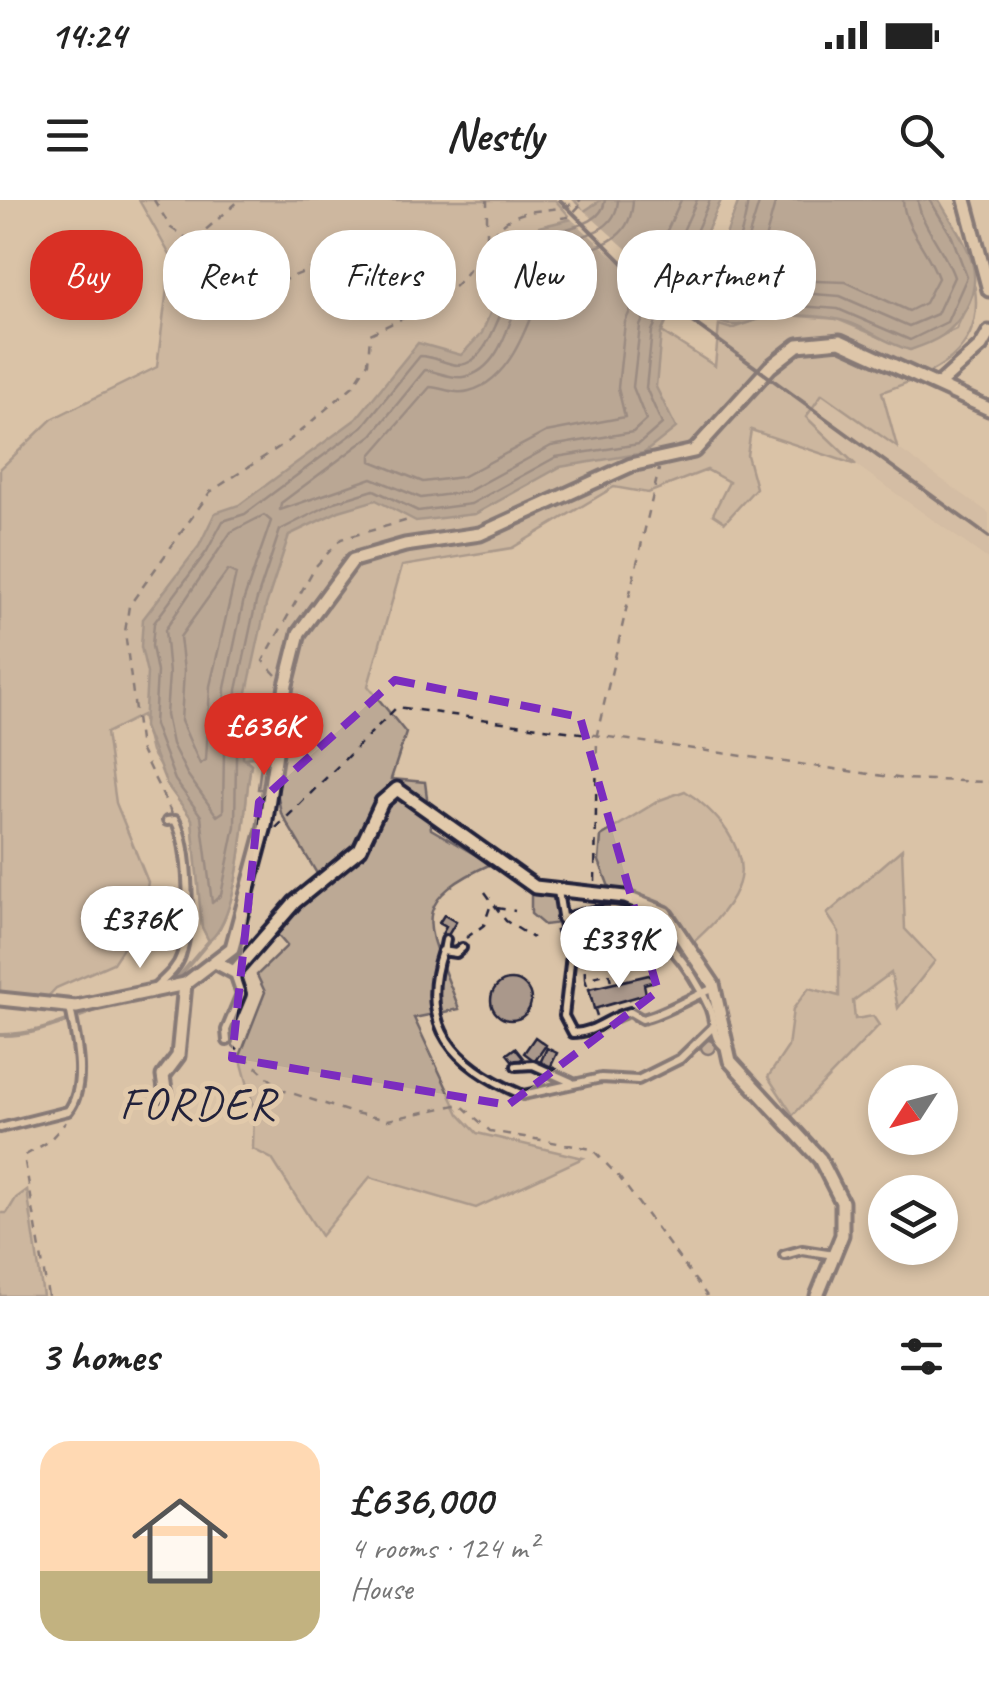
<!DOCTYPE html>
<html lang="en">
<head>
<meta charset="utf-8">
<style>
	body { margin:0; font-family:Caveat,sans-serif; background:#f6f6f6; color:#222; height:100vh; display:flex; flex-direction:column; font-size:38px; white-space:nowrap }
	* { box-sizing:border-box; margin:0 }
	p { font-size:32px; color:#767676 }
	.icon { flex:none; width:55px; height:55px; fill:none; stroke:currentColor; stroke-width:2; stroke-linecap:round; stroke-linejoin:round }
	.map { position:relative; height:1096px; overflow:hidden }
	.details { display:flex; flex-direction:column; background:#fff; flex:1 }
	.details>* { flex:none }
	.top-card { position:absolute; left:30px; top:30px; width:930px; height:90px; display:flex; gap:20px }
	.needle { width:65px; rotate:234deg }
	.tools { position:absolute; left:868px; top:865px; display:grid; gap:20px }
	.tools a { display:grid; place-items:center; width:90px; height:90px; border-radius:50%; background:#fff; box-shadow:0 5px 15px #0003; font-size:50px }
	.price { position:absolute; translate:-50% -85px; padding:0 22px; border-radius:35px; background:#fff; color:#222; font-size:32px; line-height:65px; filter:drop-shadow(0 2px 5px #0008) }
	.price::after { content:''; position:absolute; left:50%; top:60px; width:30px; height:22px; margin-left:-15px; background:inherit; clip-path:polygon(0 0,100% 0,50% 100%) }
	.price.current { background:#d93025; color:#fff }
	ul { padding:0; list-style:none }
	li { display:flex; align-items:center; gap:30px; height:250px; padding:0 40px }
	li+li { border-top:2px solid #e0e0e0 }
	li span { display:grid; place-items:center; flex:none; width:280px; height:200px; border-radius:30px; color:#555 }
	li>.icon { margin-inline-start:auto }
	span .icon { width:120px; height:120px; fill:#fffc; stroke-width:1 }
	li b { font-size:42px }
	h2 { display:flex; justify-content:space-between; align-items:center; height:120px; padding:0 40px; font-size:42px }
	.pill { padding:0 35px; border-radius:40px; background:#fff; box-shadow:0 5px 15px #0003; font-size:35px; line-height:90px }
	.pill.current { background:#d93025; color:#fff }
	.status { display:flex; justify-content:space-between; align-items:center; height:70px; padding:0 50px; background:#fff; direction:ltr }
	.status svg { height:28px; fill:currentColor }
	header { display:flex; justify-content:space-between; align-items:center; height:130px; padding:0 40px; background:#fff; font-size:45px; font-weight:700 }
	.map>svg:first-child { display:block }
</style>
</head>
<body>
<div class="status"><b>14:24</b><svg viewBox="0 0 49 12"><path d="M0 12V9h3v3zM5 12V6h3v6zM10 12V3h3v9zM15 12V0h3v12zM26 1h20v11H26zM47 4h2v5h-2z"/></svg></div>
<header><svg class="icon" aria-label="menu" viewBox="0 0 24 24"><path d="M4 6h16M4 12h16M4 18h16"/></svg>Nestly<svg class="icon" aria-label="search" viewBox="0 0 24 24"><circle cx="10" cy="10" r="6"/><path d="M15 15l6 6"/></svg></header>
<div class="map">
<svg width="989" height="1096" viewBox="0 0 989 1096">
	<rect width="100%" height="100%" fill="#dac3a7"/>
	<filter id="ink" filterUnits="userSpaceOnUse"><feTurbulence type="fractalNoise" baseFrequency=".01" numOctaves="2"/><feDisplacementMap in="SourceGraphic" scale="20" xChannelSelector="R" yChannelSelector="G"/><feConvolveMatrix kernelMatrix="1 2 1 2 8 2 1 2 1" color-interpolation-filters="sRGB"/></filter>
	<g filter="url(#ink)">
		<path fill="#ccb69f" d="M822,194l167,119v47l-133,-95 -50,-48z"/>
		<path fill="#bca995" stroke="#6f6668" stroke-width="2.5" d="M139,0h416l17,19 10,-10 -8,-9h147l-59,132 53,34 4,-41 13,4 32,-12 24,-2 49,4 73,31 46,-21 19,-40c9,65 -41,84 -93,103l15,55 -75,-53 -16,23 50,48 -105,-35 -4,25 9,33 -31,34 -12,-8 16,-32 -22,-12 -59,23 -34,-6 -102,61 -110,18 -34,120 38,47 -15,46 34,3 6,47 60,35c-92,41 -59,67 -32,145l-45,9 45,96 18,19 106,25 -107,50 -106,-31 -49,59 -49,-77 -19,-10 1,-41 -14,-52 25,-64 -8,-17 30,-29 -12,-14 47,-50 -41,-69 -11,-58 -25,3 6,6c-8,41 -9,151 -42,177l-7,-14 -10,-108 -41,-67 -9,-37 -36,18 10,70 32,79 -7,39 -28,42 -57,25 -15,16 -41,1v-536l52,-50 105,-52 14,-110z
			M685,591c28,17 68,60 52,97 -10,24 -31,43 -50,60l-24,-32 -52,-24 -12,-31 2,-25 59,-36z
			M902,649l3,80 30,32 -37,47 -7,-35 -38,28 2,18 18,-3 6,9 -86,90 -25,-38 20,-30 5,-38 16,-21 30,8v-64l-12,-18z
			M531,691h25l4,32 -16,2 -13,-11z
			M27,990l16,106h-43v-83h7l9,-15z"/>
		<path fill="#93867d" stroke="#665e63" stroke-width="2.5" d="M601,0h120l-60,133 -5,54 20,41 -32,25 -84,14 -85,47 -59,7 -40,-21 -37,11 -50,24 -23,70 -19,87 -4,66 8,6c-8,41 -9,151 -42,177l-7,-14 -10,-108 -25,-34 -23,-58 3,-54 -6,-26 2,-28 56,-73 16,-33 24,-8 117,-86 62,-76 43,12 21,-22 36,-88 21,-18 33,-8z
			M739,0h200c20,36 50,67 27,109 -15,25 -29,32 -56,41 -22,-6 -37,-18 -57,-26 -18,-8 -43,-8 -62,-9 -50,-1 -46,28 -95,-7v-15l12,-9z"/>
		<path fill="#dac3a7" d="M579,6l104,94 -7,13 -107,-96z"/>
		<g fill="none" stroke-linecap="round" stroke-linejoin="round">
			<path stroke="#4f4a55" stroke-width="2.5" d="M605,0c-3,28 -44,27 -63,37 -33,19 -43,129 -84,128 -12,-1 -25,-9 -38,-9l-57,70 -118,88 -22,7 -16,30 -53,72 -2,23 5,26 -3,53 21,55 26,36 11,87 9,-8 14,-69 2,-136 19,-88 24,-72 55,-28 39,-12 44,21 53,-7 85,-47 83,-13 23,-20 -16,-36 6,-57 58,-131
				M618,0c-2,38 -48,35 -71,50 -35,23 -32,120 -84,127 -13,2 -26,-6 -38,-7l-53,65 -91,68 -1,7 92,-32 49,20 46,-6 84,-46 82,-14 13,-12 -13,-33 7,-61 57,-126
				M633,0c-2,54 -58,45 -83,67 -17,39 -33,112 -81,124 -13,4 -26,-3 -39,-4l-59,68v6l52,21 39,-5 84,-45 79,-15 -7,-29 7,-66 56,-122
				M748,0c-3,27 -19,82 -41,97l1,7 24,14 54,-13 52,4 72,31 37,-18 20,-45 -15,-40 -22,-37
				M760,0l-32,103 58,-11 54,4 69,30 28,-12 17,-37c-8,-25 -35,-54 -36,-77
				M776,0l-22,79 92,3 63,29 16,-8 13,-25c-9,-27 -34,-50 -35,-78
				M264,315l7,6 -27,78 -19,89 -2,124 -6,4 -30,-42 -15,-30 -6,-29 3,-41 -4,-44 66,-98z
				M228,370l8,4 -26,112 -4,74 -6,4 -19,-43 3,-50 -4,-34z"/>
			<path stroke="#665e63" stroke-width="4" d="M178,778l31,-37
				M0,835c41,1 75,-19 114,-31"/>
		</g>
		<path fill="#aa988b" stroke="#22223b" stroke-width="2.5" d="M261,565l9,1 -3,24 -9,-1z
			M444,715l12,7 -9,15 -5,-3 4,-7 -7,-4z
			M571,724l9,19 -15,7 -9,-19z
			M649,775l6,6 -11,3 2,10 -52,15 -5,-20z
			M491 800a20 20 0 1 1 40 0a20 20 0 1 1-40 0Z
			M535,837l11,8 -11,16 -11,-8z
			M701 847a7 7 0 1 1 14 0a7 7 0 1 1-14 0Z
			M515,848l8,10 -8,6 -8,-10z
			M547,848l10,5 -7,15 -10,-5z"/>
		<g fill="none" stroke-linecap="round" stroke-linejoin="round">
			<defs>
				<path id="lane" d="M558,691l6,37
					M561,719c17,-4 36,-11 53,-9 40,4 80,63 95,97 7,15 2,32 17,41
					M572,746l-8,70 9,17c22,0 36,-16 57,-21l12,7c23,-5 48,-22 72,-31
					M462,748l-6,5 -14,-2c-25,75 12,115 81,144l78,-17 37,2 42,-21 34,-33
					M444,750l2,-10
					M156,787c9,-9 21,-18 25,-31 10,-31 9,-109 -6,-136l-8,1
					M227,841l-1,-11 15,-36 -7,-21
					M516,866l17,-1 38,17
					M0,928l68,-17c20,-25 8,-74 2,-103
					M784,1055l18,-5 32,5"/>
				<path id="street" d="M965,0l24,90
					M939,184l42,-38 8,-14
					M217,763l17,9 61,-70 65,-53 22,-47 15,-13 138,98 90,10 40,16 48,71 17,77 90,98 22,43v33l-25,61
					M0,799l76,8 109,-23 47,-36 33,-122 21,-141 13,-52 54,-73 52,-15 75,-11 151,-69 63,-14 76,-84 28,-22 42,-4 149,68
					M166,896l-3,-20 15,-20 7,-72"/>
			</defs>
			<use href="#lane" stroke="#22223b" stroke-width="14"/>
			<use href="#street" stroke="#22223b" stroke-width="19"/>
			<path stroke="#22223b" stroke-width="2.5" stroke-dasharray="8 8" stroke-linecap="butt" d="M154,0l17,28 94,60 80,-33 36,18 38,34
				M561,18l8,-1 16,-17
				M487,38v-38
				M194,40l46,-40
				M276,475l-13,-14 52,-94 26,-28 71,-20
				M172,614l-32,-65 -15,-117 4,-26 81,-114 80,-52 63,-54 15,-23 2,-29c22,-11 66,-30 83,-46 22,-20 29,-49 54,-67 22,-16 47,-6 74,-21
				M276,628l121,-121 508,72 84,3
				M595,681l2,-147 62,-265
				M485,692l21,29 27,17
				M601,726l4,16
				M577,728l38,-8
				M466,738l18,-13 6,-18 25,4
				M585,779l-1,-30 33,-8 8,28 -16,4
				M597,816l-12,-37 24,-6 2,8
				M232,845l50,45 68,22 38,8 72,-16 30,27 102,18 27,28 88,119
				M48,1096l-24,-140 24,-14 18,-20"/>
			<use href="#lane" stroke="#e2caab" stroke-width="6"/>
			<use href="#street" stroke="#e2caab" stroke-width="11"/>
			<path stroke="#22223b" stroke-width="4" d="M560,0l69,69 64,53 296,215"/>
		</g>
	</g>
	<path d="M0 0H989V1096H0ZM395,480l185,37 78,274 -150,114 -276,-47 27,-256z" fill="#dac3a7" fill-opacity=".55" fill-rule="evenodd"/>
	<path fill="none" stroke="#7b2cbf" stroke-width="8" stroke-dasharray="20 12" stroke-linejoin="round" d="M395,480l185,37 78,274 -150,114 -276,-47 27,-256z"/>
	<g text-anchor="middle" stroke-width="10" stroke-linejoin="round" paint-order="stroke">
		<g font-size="45" letter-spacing="2.5" fill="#22223b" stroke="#e2caab">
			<text x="198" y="918">FORDER</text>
		</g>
	</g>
</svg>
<div class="tools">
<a><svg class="needle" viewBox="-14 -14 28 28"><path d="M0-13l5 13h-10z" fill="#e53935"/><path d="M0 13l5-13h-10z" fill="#767676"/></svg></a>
<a><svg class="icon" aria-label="layers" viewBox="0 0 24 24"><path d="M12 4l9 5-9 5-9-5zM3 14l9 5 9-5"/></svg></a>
</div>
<b class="price current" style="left:264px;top:578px">£636K</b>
<b class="price" style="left:140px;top:771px">£376K</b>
<b class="price" style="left:619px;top:791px">£339K</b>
<div class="top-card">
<a class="pill current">Buy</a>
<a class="pill">Rent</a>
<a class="pill">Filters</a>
<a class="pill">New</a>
<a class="pill">Apartment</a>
</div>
</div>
<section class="details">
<h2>3 homes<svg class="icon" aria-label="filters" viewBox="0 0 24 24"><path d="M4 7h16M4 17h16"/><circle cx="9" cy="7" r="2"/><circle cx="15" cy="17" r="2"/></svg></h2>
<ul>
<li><span style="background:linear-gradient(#ffd9b3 65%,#c2b280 0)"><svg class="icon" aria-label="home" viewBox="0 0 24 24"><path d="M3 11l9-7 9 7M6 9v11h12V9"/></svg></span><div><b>£636,000</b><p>4 rooms · 124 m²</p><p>House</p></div></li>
</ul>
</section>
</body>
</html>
